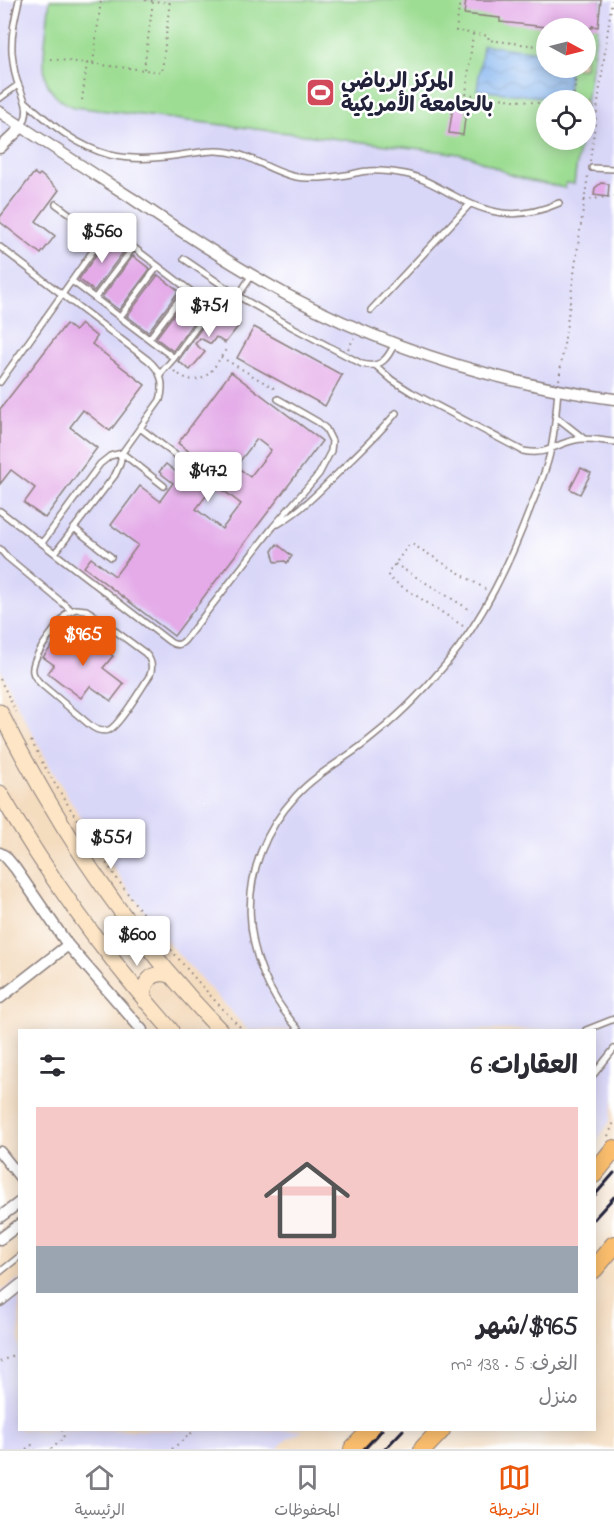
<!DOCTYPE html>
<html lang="ar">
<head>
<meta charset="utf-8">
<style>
	body { margin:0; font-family:"Indie Flower","Playpen Sans Arabic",sans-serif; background:#f2f2f3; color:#2b2b33; direction:rtl; height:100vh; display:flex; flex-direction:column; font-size:22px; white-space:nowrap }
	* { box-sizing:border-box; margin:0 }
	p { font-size:20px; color:#7c7c81 }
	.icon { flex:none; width:33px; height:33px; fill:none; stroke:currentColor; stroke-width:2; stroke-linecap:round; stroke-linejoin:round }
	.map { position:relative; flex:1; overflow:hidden; direction:ltr }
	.drawer { position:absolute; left:18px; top:1029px; width:578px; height:402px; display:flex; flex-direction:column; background:#fff; border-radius:0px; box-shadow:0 3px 15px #0003; direction:rtl }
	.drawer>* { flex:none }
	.needle { width:39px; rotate:97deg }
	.fabs { position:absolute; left:536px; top:18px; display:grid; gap:12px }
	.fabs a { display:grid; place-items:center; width:60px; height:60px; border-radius:50%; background:#fff; box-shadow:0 3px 15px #0003; font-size:30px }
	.price { position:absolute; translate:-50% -51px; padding:0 14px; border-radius:6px; background:#fff; color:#222; font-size:20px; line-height:39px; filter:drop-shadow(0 2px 3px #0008) }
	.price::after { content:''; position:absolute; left:50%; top:36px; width:18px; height:14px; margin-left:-9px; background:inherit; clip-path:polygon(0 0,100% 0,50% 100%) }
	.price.on { background:#ea580c; color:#fff }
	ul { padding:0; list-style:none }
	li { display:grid; align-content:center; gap:12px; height:318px; padding:0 18px }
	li+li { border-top:2px solid #e1e1e2 }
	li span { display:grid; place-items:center; height:186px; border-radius:0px; color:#555 }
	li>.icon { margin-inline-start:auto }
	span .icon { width:108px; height:108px; fill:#fffc; stroke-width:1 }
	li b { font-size:26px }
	h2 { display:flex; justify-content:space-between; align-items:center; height:72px; padding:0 18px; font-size:26px }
	.tab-bar { display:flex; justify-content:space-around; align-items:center; height:84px; border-top:2px solid #e1e1e2; background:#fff; font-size:16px; color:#7c7c81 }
	.tab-bar a { display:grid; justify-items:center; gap:3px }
	.tab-bar .on { color:#ea580c }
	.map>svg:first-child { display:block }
</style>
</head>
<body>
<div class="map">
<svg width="614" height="1449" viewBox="0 0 614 1449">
	<defs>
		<pattern id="water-waves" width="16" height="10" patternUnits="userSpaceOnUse" patternTransform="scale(1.5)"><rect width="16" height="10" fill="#82b3ee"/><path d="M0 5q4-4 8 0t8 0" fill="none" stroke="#6a91c2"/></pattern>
	</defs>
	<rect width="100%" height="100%" fill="#fff"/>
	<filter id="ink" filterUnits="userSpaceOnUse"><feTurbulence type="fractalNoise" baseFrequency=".0167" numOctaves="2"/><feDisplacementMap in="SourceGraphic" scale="12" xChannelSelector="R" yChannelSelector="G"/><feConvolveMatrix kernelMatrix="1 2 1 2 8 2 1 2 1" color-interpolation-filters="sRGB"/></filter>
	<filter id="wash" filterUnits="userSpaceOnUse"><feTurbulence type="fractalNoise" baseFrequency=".008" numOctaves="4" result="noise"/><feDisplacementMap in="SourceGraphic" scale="24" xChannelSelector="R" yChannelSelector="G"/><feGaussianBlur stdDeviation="1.35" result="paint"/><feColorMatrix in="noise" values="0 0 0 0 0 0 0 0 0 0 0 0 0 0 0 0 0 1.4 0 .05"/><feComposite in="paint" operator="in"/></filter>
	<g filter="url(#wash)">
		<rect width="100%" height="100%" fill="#f4dcbf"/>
		<path fill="#d9d7f8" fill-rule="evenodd" d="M0,0h614v1098l-4,23 -16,24v-115h-346l-77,-84 -47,-63 -38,-57 -34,-56 -29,-54 -23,-48zM546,28h39v40h-39zM546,100h39v40h-39z
			M19,1279l1,151h284l-18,10 -9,9h-277v-157z"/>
		<path fill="#9ddd93" stroke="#608067" stroke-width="1.5" fill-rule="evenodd" d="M50,0h551l-16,110v-10h-39v40h34l-6,44 -8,-1 -1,5 -34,-7 -20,-6 -41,-19 -24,-4 -372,-45c-31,-12 -32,-34 -29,-64 2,-14 3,-29 5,-43zM546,28h39v40h-39z"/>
		<path fill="url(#water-waves)" stroke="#526a94" stroke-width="1.5" d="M483,45l63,8v15h24l-4,32 -89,-10z"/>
		<g id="blocks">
			<path fill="#e4abe8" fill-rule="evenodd" d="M466,0h135l-3,27 -6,-1v2h-37l-55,-6v-4l-36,-4z
				M454,100l13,2 -4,33 -14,-2z
				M34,173l4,3 2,-2 19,16 -23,31 19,15 -14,18 -41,-32v-5z
				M601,183l8,1 -1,13 -14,-2 1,-7z
				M111,239l14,11 -31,41 -15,-12 27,-38z
				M133,256l17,13 -31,41 -17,-13z
				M158,275l21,16 -31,41 -21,-16z
				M187,297l15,12 -1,3 -28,39 -17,-13z
				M215,311l13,11 4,-5 8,7 -15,19 -9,-6 -5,7 -11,-6 -5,6 10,8 -15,18 -12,-9 32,-45h1z
				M66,324l9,7 6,-7 16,13 -5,7 53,41 -35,46 -27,-21 -13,17 27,21 -52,70 -21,-15 11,-15 -24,-18 -11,14v-75z
				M254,327l88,48 -17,31 -88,-48z
				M231,372l91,69 -148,195 -90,-69 7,-9 24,18 23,-31 -27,-20 29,-39 20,15 13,-18 -14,-11 7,-8 14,11 15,-19 -17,-13zM257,439l14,11 -21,27 -14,-11zM215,484l26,20 -19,25 -26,-20z
				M581,468l10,5 -11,21 -10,-5z
				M277,544l15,12 -5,7 -2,-2 -10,1 -3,-11z
				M80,631l33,25 -10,12 21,16 -13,17 -21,-15 -9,12 -33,-25 6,-8 -11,-8 14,-17 10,8z"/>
		</g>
	</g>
	<g filter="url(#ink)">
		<use href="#blocks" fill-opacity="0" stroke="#8b7f7d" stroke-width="1.5"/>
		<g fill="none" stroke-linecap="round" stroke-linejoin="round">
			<defs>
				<path id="lane" d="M19,0c-4,17 -8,34 -7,52 1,11 2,24 7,34 6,15 12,24 3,40
					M0,98l18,-13
					M26,102c26,23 50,44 84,53 26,6 51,3 77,-1 9,-1 18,-3 27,-3 32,-1 50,18 78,25 17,4 36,2 54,-1 8,-1 15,-4 23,-4 11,-1 24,1 36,3 16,3 31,12 46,20 38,21 67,27 108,9
					M592,168l22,1
					M56,204l46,34
					M0,247l148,113c13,11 17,23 12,40l-38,53 -2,11 -5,11 -60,78
					M184,259l54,37 56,32 68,36c19,5 26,-6 33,-21
					M72,281l102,77
					M238,296l14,-21
					M95,298l38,-50
					M371,310l99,-106
					M120,317l38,-51
					M149,339l38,-50
					M375,365l17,15 19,12 112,59c25,5 31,-7 52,-11 12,-3 26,1 39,2
					M0,382l102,-144c4,-4 8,-5 14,-4l89,68 2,4 -1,8 -32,44 -14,16
					M555,416l28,22
					M140,428l42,32
					M122,453l42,33
					M0,511l170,131c6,4 11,3 15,-2l88,-113 46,-53 12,-23 1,-10 -6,-12 -8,-7 -40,-23
					M278,524c24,-14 43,-34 63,-54 19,-19 38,-36 55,-57
					M74,528l37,29
					M42,543l58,-79 10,-8 12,-3
					M0,549l7,8 64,53
					M76,609l10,1 5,3 54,40c7,7 8,14 5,22 -7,11 -31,51 -41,55 -7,2 -13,0 -18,-4l-50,-42c-3,-3 -7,-7 -8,-12 -3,-14 22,-43 31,-55l3,-4z
					M299,1030c-62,-70 -67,-164 -3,-234 20,-22 46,-35 69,-53 30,-23 57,-50 81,-79 38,-46 63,-100 84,-155 7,-18 16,-37 20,-56 5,-20 6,-42 8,-63
					M586,1030l28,-11
					M594,1074l20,-25
					M0,1272l20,-16"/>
				<path id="street" d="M0,112c44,30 88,58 133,87 50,34 101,67 154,96 101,53 213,89 327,104
					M0,148l22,-21
					M0,853l5,3 10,12 53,77 74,85
					M0,998l68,-53
					M0,1152l20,25
					M0,1217l20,-15
					M0,1239l20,-15
					M0,1301l20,-16"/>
				<path id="secondary" d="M0,712c58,116 130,224 220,318
					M0,793c50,87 105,162 171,237
					M95,938c16,12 33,2 32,-18
					M145,1001c-5,-18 8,-31 25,-26"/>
				<path id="primary" d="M594,1174l20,-25
					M594,1269l20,-24
					M353,1449l18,-19
					M423,1449l18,-19"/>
			</defs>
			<use href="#lane" stroke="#8b7f7d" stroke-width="8"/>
			<use href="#street" stroke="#8b7f7d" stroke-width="13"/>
			<use href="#secondary" stroke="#8b7f7d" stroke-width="17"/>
			<use href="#primary" stroke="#8b7f7d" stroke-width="20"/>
			<path stroke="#8b7f7d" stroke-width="2" stroke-dasharray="1.5 4.5" stroke-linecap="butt" d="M145,0l25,3
				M460,0l-4,31 33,5 -1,4 58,7
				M473,34l-7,60 80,10
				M51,59l111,13 8,-72
				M93,63l8,-63
				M144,69l9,-68
				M82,100l5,-37
				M573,100l4,-32
				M590,161l22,-161
				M584,200l30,-4
				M348,349l6,-11
				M221,357l56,33v1
				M174,371c29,22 38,-1 53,-23
				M559,380l29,-205
				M395,564l77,47
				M463,626l-74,-48 -1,-3 1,-3 19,-26 4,-2 75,46
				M0,679l16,33
				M31,741l9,16
				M42,762c57,97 122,188 201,268
				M608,1136l6,-14
				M0,1362l11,-6 9,-3
				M26,1449l6,-4 3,4
				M51,1449l13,-11 -2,-8
				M172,1449l23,-19"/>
			<use href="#lane" stroke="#fff" stroke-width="5"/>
			<use href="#street" stroke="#fff" stroke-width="10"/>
			<use href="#secondary" stroke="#fde5c5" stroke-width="15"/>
			<use href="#primary" stroke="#fbbe6e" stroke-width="18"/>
			<path stroke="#22223b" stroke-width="3" d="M594,1196l20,-23
				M594,1219l20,-22
				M364,1449l18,-19
				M385,1449l18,-19"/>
		</g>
	</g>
	<defs>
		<symbol id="stadium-square" viewBox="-11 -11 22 22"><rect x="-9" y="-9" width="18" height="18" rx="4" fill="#d1495b" stroke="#fff"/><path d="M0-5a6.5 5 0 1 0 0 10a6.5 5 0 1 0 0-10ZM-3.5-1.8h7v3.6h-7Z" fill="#fff"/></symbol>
	</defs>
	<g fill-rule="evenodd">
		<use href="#stadium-square" x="304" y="76" width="33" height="33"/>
	</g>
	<g text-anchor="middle" stroke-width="5" stroke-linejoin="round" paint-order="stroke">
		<g font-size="21" font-weight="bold" fill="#22223b" stroke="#fff" text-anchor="start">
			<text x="341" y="87">المركز الرياضي<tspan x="341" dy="24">بالجامعة الأمريكية</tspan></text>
		</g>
	</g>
</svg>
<div class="fabs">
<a><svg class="needle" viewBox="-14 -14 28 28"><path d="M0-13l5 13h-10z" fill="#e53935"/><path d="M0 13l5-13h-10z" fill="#7c7c81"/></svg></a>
<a><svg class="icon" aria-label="locate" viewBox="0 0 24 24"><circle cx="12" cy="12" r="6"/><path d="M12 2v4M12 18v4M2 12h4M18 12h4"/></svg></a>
</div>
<b class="price" style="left:102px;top:264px">$560</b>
<b class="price" style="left:209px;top:338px">$751</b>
<b class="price" style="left:208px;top:503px">$472</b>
<b class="price on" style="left:83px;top:667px">$965</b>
<b class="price" style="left:111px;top:870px">$551</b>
<b class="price" style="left:137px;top:967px">$600</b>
<section class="drawer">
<h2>العقارات: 6<svg class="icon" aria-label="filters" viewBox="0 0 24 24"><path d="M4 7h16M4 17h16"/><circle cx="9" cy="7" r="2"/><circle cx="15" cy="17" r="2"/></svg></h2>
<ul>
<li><span style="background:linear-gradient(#f6c9c9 75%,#9aa5b1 0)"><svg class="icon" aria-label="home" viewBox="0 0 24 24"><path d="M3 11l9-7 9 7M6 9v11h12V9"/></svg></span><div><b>$965/شهر</b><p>الغرف: 5 · 138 m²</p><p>منزل</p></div></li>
</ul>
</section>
</div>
<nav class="tab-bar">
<a class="on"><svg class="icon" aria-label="map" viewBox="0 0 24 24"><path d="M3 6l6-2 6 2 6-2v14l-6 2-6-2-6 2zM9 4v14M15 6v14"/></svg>الخريطة</a>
<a><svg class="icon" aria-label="saved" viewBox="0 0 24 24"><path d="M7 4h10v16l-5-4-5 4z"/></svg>المحفوظات</a>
<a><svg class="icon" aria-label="home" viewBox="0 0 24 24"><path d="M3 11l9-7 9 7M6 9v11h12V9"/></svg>الرئيسية</a>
</nav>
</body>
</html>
